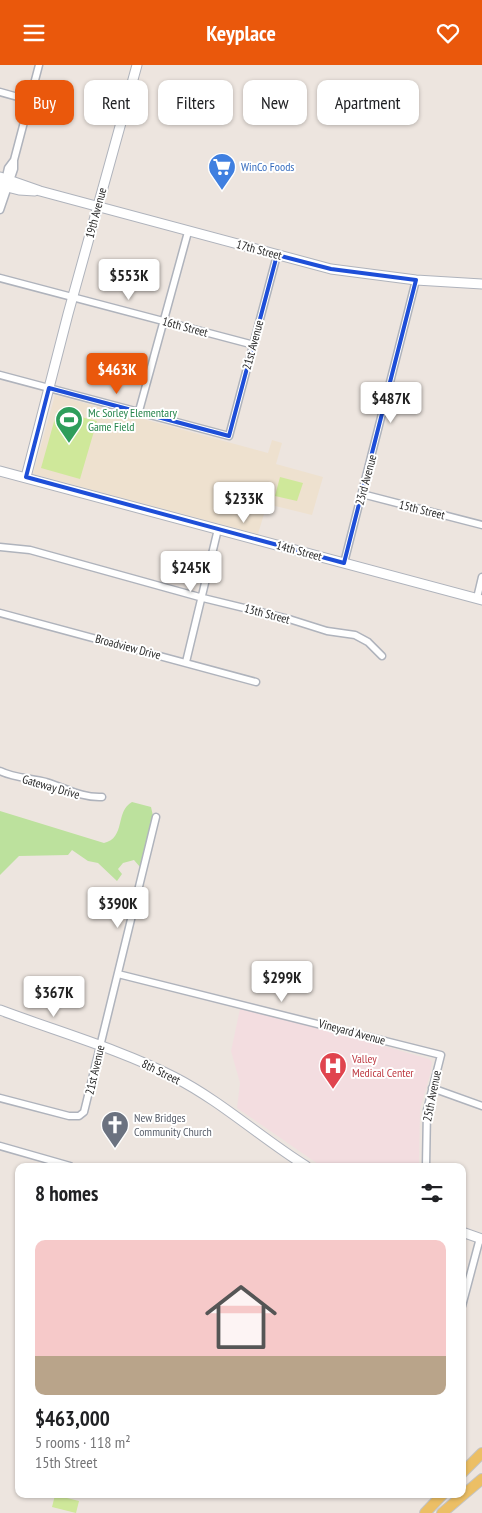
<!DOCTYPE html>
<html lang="en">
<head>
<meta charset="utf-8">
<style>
	body { margin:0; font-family:"PT Sans Narrow",sans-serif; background:#f6f6f6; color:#202124; height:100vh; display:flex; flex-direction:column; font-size:19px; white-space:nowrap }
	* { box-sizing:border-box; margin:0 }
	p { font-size:16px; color:#757577 }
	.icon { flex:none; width:28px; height:28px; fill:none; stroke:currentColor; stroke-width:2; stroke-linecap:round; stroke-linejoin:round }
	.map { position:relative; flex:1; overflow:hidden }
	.sheet { position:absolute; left:15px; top:1098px; width:451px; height:335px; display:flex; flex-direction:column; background:#fff; border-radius:10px; box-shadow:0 1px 4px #0004 }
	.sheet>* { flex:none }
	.top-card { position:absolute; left:15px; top:15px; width:452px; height:45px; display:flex; gap:10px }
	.price { position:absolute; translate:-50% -42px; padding:0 11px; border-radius:5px; background:#fff; color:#222; font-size:16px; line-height:32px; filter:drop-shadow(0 1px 2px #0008) }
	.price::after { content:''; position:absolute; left:50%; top:30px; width:15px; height:11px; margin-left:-8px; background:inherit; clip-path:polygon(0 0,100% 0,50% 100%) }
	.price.current { background:#ea580c; color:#fff }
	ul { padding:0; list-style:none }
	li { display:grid; align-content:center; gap:10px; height:265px; padding:0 20px }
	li+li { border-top:1px solid #e0e0e0 }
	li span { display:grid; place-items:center; height:155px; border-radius:10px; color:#555 }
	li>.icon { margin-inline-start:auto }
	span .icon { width:90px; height:90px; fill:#fffc; stroke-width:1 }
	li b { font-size:21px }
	h2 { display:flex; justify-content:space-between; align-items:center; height:60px; padding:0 20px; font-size:21px }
	.chip { padding:0 18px; border-radius:10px; background:#fff; box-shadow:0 1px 4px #0004; font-size:18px; line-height:45px }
	.chip.current { background:#ea580c; color:#fff }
	header { display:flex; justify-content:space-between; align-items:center; height:65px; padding:0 20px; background:#ea580c; color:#fff; font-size:22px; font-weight:600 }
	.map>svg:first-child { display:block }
</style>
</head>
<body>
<header><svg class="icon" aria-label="menu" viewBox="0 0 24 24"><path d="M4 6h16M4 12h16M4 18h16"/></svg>Keyplace<svg class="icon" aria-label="heart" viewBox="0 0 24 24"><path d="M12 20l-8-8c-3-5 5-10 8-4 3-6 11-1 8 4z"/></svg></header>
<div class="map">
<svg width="482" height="1448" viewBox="0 0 482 1448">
	<rect width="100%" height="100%" fill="#ede5df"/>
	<path fill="#eee1cf" d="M55,330l213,58 4,-13 10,3 -6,21 47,13 -11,38 -45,-11 -9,30 -225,-60z"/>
	<path fill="#f3dde0" d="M240,944l74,17 115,33 3,3 -2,13 -10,34 -1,57h-98l-84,-58 3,-25 -9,-32z"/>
	<path fill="#bce19d" d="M132,737l19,5 2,9 -13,51 -6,-7 -11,3 -5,6 4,5 -5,7 -19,-18 -10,-2 -16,-11 -4,5 -49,1 -19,19v-64l104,32c22,-5 11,-32 28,-41z"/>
	<path fill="#cfe89a" d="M57,346l40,10 -17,58 -39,-11z
		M280,412l23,6 -6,18 -22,-5z
		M55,1430l24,6 -3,12 -24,-6z"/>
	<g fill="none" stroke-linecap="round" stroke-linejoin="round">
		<defs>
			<path id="street" d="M0,27l68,19
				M0,137l8,-34 6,-8
				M0,145l14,-41v-9l25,-95
				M0,213l254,67
				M0,310l229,61 48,-181
				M139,346l49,-179
				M362,429l120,31
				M0,482l30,3 173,48 86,21 38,12 28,4 13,7 14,14
				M344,498l72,-283
				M477,533l5,-21
				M0,548l256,69
				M186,597l32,-133
				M0,706c14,7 31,7 46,11 20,6 35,16 56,15
				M118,909l323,81 -14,55 -1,56
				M432,1023l50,18
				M0,1033l69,18h10l5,-4 72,-295
				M0,1081l70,20
				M462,1241l18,-68"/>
			<path id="secondary" d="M0,112l40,14 291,78 85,11 66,4
				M0,120l19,5 16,1
				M0,406l482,129
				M26,412l42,-163 69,-249
				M0,945c56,21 122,40 174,67 47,24 87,61 132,89
				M462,1167l20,7"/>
			<path id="primary" d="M462,1408l20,-20
				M425,1448l18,-19
				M442,1448l40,-34"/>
		</defs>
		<use href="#street" stroke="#afb3bc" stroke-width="9"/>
		<use href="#secondary" stroke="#afb3bc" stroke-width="11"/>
		<use href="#primary" stroke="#c4c4c4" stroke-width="12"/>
		<use href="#street" stroke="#fff" stroke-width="6"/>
		<use href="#secondary" stroke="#fff" stroke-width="9"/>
		<use href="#primary" stroke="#ecbf65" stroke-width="10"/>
	</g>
	<path fill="none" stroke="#1d4ed8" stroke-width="4" stroke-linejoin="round" d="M277,190l54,14 85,11 -72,283 -318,-86 23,-89 180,48z"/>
	<defs>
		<symbol id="supermarket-pin" viewBox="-11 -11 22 30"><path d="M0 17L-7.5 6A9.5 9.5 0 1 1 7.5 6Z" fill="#3f7fe0" stroke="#fff"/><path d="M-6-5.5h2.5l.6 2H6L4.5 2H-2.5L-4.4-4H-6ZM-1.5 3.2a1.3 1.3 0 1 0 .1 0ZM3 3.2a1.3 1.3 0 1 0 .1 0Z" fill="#fff"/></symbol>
		<symbol id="stadium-pin" viewBox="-11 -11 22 30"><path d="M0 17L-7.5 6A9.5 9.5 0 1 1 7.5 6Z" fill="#2e9e5b" stroke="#fff"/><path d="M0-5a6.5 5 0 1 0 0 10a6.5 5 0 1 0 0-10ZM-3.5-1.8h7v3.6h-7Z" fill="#fff"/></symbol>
		<symbol id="hospital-pin" viewBox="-11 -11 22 30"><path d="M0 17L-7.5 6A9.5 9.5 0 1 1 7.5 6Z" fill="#e0444e" stroke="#fff"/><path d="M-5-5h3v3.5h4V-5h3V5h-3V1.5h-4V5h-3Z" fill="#fff"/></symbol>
		<symbol id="church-pin" viewBox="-11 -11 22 30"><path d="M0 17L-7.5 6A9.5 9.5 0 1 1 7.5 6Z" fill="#6b7280" stroke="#fff"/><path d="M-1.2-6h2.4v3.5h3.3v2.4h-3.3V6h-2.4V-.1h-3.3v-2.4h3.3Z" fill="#fff"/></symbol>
	</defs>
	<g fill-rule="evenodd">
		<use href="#supermarket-pin" x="206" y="86" width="32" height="43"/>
		<use href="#stadium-pin" x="53" y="339" width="32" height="43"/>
		<use href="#hospital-pin" x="317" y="985" width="32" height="43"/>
		<use href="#church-pin" x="99" y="1044" width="32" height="43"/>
	</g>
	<g text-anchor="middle" stroke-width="4" stroke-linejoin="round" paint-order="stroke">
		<g font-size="12" fill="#366cbe" stroke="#fff" text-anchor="start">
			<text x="241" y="106">WinCo Foods</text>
		</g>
		<g font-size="12" fill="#2c2c2c" stroke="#fff">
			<text transform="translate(96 148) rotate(-75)" y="4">19th Avenue</text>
			<text transform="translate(259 185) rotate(15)" y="4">17th Street</text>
			<text transform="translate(185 262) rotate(15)" y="4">16th Street</text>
			<text transform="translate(253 280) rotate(-75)" y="4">21st Avenue</text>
			<text transform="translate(366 415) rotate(-75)" y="4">23rd Avenue</text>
			<text transform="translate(422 445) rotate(14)" y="4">15th Street</text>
			<text transform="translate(299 486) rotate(15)" y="4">14th Street</text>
			<text transform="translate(267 549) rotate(15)" y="4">13th Street</text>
			<text transform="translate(128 582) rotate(15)" y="4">Broadview Drive</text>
			<text transform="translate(51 722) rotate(16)" y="4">Gateway Drive</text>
			<text transform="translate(352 967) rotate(15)" y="4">Vineyard Avenue</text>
			<text transform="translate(95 1005) rotate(-77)" y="4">21st Avenue</text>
			<text transform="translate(161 1007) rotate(26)" y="4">8th Street</text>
			<text transform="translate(432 1031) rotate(-79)" y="4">25th Avenue</text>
		</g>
		<g font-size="12" fill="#27864d" stroke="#fff" text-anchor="start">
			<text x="88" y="352">Mc Sorley Elementary<tspan x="88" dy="14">Game Field</tspan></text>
		</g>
		<g font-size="12" fill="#be3a42" stroke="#fff" text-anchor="start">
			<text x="352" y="998">Valley<tspan x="352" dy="14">Medical Center</tspan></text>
		</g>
		<g font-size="12" fill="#5b616d" stroke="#fff" text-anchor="start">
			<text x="134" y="1057">New Bridges<tspan x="134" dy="14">Community Church</tspan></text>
		</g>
	</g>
</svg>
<b class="price" style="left:129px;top:236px">$553K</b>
<b class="price current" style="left:117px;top:330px">$463K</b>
<b class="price" style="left:391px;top:359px">$487K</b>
<b class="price" style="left:244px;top:459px">$233K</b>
<b class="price" style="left:191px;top:528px">$245K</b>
<b class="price" style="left:118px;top:864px">$390K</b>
<b class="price" style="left:282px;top:938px">$299K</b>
<b class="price" style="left:54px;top:953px">$367K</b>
<div class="top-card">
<a class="chip current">Buy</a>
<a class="chip">Rent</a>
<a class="chip">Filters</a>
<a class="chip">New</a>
<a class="chip">Apartment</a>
</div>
<section class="sheet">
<h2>8 homes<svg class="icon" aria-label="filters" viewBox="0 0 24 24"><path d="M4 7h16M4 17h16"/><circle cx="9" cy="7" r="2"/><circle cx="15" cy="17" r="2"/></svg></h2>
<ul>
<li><span style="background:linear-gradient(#f6c9c9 75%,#b9a48a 0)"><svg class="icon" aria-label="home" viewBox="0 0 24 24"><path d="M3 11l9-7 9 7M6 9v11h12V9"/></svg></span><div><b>$463,000</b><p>5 rooms · 118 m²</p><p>15th Street</p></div></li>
</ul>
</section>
</div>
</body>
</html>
